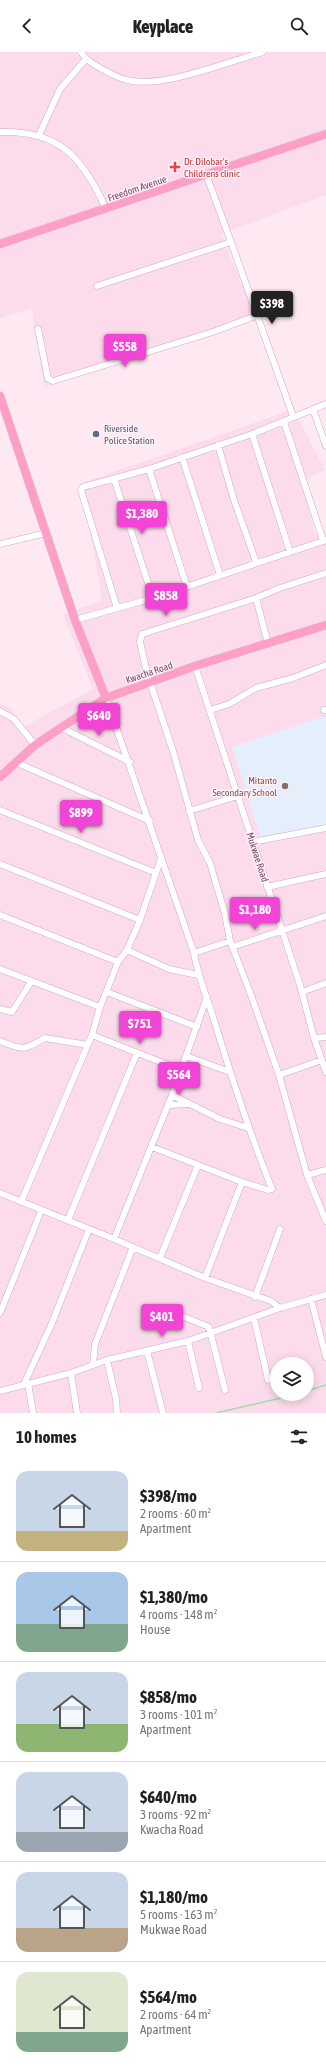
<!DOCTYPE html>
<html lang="en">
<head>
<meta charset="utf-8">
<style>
	body { margin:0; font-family:"Asap Condensed",sans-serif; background:#f6f6f6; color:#222; height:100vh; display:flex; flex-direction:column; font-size:15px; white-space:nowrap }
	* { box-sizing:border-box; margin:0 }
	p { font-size:13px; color:#767676 }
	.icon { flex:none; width:22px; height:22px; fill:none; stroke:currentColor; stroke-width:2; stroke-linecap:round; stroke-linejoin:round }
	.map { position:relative; height:1361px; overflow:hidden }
	.drawer { display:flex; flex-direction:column; background:#fff; flex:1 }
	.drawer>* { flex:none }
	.tools { position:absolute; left:270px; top:1305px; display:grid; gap:8px }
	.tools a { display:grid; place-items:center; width:44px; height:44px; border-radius:50%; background:#fff; box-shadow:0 2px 10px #0003; font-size:20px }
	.price { position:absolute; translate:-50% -34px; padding:0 9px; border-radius:4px; background:#f244d5; color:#fff; font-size:13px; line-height:26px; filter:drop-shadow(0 1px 2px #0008) }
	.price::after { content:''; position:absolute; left:50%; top:24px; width:12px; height:9px; margin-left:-6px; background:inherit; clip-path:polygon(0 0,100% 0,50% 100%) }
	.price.selected { background:#222; color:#fff }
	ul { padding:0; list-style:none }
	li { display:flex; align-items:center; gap:12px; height:100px; padding:0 16px }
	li+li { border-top:1px solid #e0e0e0 }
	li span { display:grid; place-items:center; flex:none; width:112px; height:80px; border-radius:12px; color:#555 }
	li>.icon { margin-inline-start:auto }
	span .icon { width:48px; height:48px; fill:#fffc; stroke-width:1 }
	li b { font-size:17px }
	h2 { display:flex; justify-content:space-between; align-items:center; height:48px; padding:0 16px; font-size:17px }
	header { display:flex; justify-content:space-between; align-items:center; height:52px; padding:0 16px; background:#fff; font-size:18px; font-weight:800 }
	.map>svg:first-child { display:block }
</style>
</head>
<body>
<header><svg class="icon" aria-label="back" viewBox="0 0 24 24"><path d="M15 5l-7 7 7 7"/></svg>Keyplace<svg class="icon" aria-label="search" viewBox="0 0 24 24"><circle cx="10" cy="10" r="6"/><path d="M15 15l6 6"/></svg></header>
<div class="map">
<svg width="326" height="1361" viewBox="0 0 326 1361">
	<rect width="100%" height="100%" fill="#fee9f2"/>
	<path fill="#fcdcec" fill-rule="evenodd" d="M0,0h326v143l-105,39 33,80 -210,74 -12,-80 -32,10z
		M294,357l31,61 -23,11 13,53 11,-3v882h-326v-709l11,4 12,19 70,-38 -30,-75 39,-13 -20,-118zM277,1312h30v30h-30z"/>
	<path fill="#e5eefb" d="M326,664v109l-65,14 -29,-92z"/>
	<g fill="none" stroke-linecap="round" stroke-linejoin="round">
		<path stroke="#a0dda6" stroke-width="1.5" d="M307,1339l19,-6
			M216,1361l82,-19"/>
		<defs>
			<path id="minor" d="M81,0c5,8 12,12 21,17 7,4 16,9 25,11 35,9 100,-18 136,-28
				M0,80c60,-2 83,26 106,77
				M39,83l21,-46 26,-30
				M231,190l62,174
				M97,234l134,-44 -25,-68
				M38,277l10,50 5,2 160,-49 45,-17
				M313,357l13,37
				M284,370l39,118
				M252,382l74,-30
				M218,393l16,55 22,62
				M182,405l38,118
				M149,417l38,118
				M114,427l39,119
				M0,492l46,-11
				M256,546l12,46
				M117,556l-36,-118 2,-3 66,-18 103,-35 38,118
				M75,568l78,-22 173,-58
				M195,614l105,319 14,53 12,34
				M149,630l-9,-40 2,-8 114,-36 24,-10 46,-15
				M150,630l23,69 25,89 12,23 15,51 5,27 21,54 28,80 28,100 19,46
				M106,646l88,255c4,24 14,47 21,70 17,56 35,111 57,166l-4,1 -26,-8 -90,-35
				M210,658l19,-6 27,-16 37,-10 33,-13
				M324,658h2
				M0,659l14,8 21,26
				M60,675l70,35
				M15,710l135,59
				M0,758l156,63
				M189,759l49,-15
				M253,790l73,-14
				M0,812l140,56
				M267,835l59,-13
				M0,863l118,47
				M232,895l94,-31
				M127,898l42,19 29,6
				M194,901l36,-12
				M0,917l100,38
				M107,940l90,35
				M302,940l24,-9
				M0,957l12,3 19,-30
				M92,983l89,35
				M314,986l12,-1
				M0,989c25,10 22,9 45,-3l43,7
				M186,1004l44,16
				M279,1023l43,-15
				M172,1043l48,24 28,9
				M168,1053l21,-1
				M307,1123l19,-5
				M0,1141l114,46 91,39 66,23 9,7
				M21,1150l71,-167 8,-28 18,-45 9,-12 13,-30 21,-62
				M68,1168l69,-167
				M114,1187l58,-144 35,-98
				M160,1206l38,-93
				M205,1226l37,-96
				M255,1245l25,-68
				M311,1247l15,58
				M162,1256l47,19 16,63
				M0,1261l41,-102
				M254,1266l14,62
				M188,1289l11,47
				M147,1299l16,62
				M107,1308l9,39 1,14
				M93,1312l2,-20 38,-97
				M71,1321l6,40
				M28,1331l5,30
				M24,1332l28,-61 37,-94
				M0,1339l71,-18 36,-13 81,-19 92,-33 46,-13"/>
			<path id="major" d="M0,192l326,-110
				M0,344l75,224 31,78
				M0,725l35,-32 71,-47 89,-32 131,-41"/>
		</defs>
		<use href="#minor" stroke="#d0a9c1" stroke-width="7"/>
		<use href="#major" stroke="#d8c8d3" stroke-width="9"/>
		<use href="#minor" stroke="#fff" stroke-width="6"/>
		<use href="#major" stroke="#ff9fc8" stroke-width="8"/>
	</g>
	<path fill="#e0444e" stroke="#fff1f7" stroke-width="1.5" d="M173 109h4v4h4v4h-4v4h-4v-4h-4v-4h4z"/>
	<circle fill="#5c6f8a" stroke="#fff1f7" stroke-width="1.5" cx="96" cy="382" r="4"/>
	<circle fill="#8d6e63" stroke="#fff1f7" stroke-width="1.5" cx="285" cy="734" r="4"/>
	<g text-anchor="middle" stroke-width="3" stroke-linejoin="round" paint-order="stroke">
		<g font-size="10" fill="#be3a42" stroke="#fff1f7" text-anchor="start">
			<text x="184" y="113">Dr. Dilobar's<tspan x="184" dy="12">Childrens clinic</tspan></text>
		</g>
		<g font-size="10" fill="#7c496d" stroke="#fff1f7">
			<text transform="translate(137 136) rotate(-19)" y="4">Freedom Avenue</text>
			<text transform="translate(149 620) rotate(-19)" y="4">Kwacha Road</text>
			<text transform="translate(258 805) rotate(72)" y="4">Mukwae Road</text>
		</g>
		<g font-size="10" fill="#4e5e75" stroke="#fff1f7" text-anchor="start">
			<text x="104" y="380">Riverside<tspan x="104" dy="12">Police Station</tspan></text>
		</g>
		<g font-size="10" fill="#785e54" stroke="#fff1f7" text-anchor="end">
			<text x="277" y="732">Mitanto<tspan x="277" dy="12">Secondary School</tspan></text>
		</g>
	</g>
</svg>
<div class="tools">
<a><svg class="icon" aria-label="layers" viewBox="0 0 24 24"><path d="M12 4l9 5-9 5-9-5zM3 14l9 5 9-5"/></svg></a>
</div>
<b class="price selected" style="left:272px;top:273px">$398</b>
<b class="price" style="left:125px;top:316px">$558</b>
<b class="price" style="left:142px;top:483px">$1,380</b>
<b class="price" style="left:166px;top:565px">$858</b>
<b class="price" style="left:99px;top:685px">$640</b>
<b class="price" style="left:81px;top:782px">$899</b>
<b class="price" style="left:255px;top:879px">$1,180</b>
<b class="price" style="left:140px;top:993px">$751</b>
<b class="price" style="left:179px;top:1044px">$564</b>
<b class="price" style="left:162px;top:1286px">$401</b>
</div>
<section class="drawer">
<h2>10 homes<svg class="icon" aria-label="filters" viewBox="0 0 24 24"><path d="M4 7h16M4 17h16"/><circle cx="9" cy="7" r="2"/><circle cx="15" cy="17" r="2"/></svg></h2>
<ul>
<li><span style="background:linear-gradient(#c9d6e8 75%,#c2b280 0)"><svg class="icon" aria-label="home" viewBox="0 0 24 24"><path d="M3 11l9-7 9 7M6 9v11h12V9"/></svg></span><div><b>$398/mo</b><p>2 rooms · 60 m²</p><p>Apartment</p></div></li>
<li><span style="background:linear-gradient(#a9c7e8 65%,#7fa58c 0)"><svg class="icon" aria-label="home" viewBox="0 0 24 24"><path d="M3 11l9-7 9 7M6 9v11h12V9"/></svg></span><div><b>$1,380/mo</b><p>4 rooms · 148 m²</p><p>House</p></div></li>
<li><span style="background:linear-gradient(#c9d6e8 65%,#8fb573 0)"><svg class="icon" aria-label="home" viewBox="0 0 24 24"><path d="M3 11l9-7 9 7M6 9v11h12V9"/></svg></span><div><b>$858/mo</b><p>3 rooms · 101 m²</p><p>Apartment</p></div></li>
<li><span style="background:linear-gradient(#c9d6e8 75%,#9aa5b1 0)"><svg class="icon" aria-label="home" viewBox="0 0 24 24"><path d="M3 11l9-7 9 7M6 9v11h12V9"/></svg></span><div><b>$640/mo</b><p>3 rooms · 92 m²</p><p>Kwacha Road</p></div></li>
<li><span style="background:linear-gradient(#c9d6e8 70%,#b9a48a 0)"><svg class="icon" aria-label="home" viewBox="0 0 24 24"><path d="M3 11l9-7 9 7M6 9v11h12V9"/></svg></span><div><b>$1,180/mo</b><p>5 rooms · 163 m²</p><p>Mukwae Road</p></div></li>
<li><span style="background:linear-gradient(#dfe7d0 75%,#7fa58c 0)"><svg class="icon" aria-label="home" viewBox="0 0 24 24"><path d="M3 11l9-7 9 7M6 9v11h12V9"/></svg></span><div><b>$564/mo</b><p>2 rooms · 64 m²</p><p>Apartment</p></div></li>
</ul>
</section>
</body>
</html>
